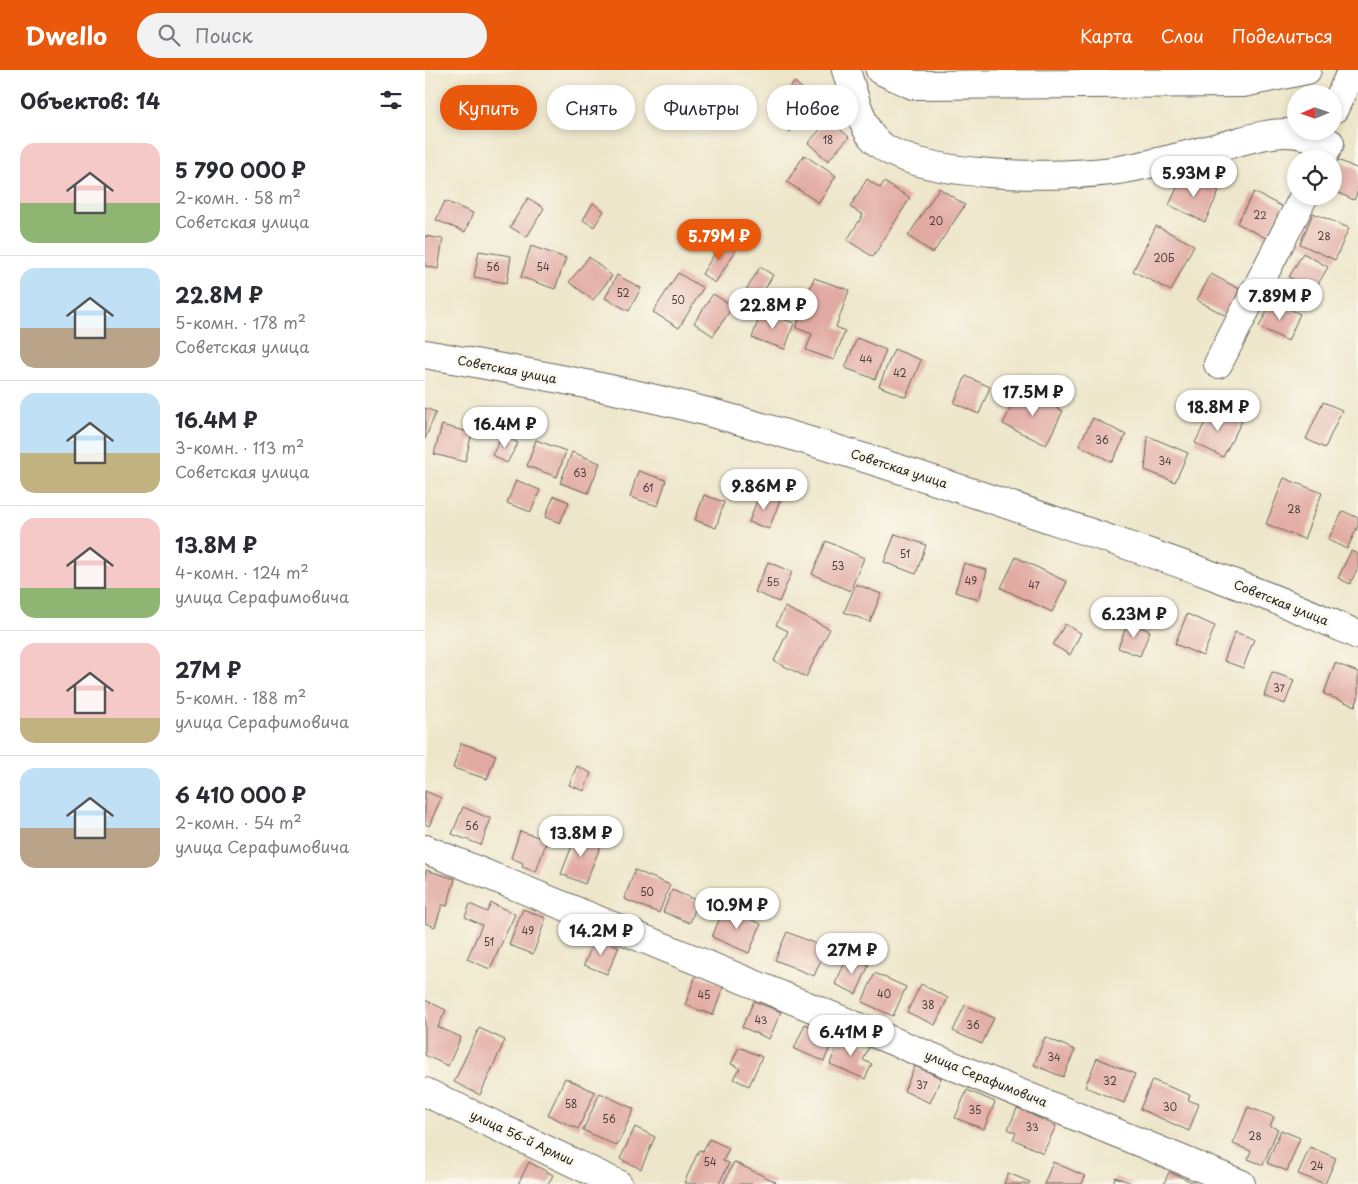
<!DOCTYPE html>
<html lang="ru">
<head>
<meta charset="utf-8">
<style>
	body { margin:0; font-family:"Playpen Sans",sans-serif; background:#f2f2f3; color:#2b2b33; height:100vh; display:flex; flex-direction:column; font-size:19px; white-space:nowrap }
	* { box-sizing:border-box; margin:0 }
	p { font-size:16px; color:#7c7c81 }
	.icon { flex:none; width:28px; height:28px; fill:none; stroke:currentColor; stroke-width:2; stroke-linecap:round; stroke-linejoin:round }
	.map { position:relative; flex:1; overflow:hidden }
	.drawer { display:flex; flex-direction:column; background:#fff; width:425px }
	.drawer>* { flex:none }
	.guide { position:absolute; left:15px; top:15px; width:475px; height:45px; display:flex; gap:10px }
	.needle { width:32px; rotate:268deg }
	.fabs { position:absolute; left:862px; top:15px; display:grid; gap:10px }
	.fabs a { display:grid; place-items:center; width:55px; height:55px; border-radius:50%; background:#fff; box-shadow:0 2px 8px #0003; font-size:25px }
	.price { position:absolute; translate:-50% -42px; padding:0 11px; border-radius:18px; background:#fff; color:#222; font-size:16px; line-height:32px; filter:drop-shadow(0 1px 2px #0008) }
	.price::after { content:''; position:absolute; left:50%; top:30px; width:15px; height:11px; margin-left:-8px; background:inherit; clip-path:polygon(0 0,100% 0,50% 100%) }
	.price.active { background:#ea580c; color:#fff }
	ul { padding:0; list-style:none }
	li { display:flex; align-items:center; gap:15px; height:125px; padding:0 20px }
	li+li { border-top:1px solid #e1e1e2 }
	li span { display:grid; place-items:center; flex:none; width:140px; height:100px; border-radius:15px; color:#555 }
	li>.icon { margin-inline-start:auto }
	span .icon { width:60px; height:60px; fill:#fffc; stroke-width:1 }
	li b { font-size:21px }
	h2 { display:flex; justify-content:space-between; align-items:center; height:60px; padding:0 20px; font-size:21px }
	.pill { padding:0 18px; border-radius:22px; background:#fff; box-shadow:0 2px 8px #0003; font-size:18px; line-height:45px }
	.pill.active { background:#ea580c; color:#fff }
	header { display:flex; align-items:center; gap:30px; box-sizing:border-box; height:70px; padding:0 25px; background:#ea580c; color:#fff }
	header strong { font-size:24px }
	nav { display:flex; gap:28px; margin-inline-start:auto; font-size:18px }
	.search { width:350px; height:45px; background:#f2f2f3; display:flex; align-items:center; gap:12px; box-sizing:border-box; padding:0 18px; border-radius:28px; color:#7c7c81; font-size:19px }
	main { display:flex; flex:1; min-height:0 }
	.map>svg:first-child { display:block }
</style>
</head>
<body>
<header>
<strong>Dwello</strong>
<div class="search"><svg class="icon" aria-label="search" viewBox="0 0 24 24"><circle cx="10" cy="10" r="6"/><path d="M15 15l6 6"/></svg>Поиск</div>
<nav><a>Карта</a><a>Слои</a><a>Поделиться</a></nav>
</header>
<main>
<section class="drawer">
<h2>Объектов: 14<svg class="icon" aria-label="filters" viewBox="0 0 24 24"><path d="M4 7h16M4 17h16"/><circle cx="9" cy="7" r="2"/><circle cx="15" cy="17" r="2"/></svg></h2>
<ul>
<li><span style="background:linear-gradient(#f6c9c9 60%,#8fb573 0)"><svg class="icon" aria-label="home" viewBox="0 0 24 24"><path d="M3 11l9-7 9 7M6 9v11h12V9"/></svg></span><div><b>5 790 000 ₽</b><p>2-комн. · 58 m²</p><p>Советская улица</p></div></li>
<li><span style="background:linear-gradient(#bfe0f5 60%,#b9a48a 0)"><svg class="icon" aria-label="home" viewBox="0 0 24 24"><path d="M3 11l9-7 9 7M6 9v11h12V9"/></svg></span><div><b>22.8M ₽</b><p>5-комн. · 178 m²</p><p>Советская улица</p></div></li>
<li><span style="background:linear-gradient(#bfe0f5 60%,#c2b280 0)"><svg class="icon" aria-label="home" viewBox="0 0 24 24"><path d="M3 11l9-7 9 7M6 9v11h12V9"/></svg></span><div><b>16.4M ₽</b><p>3-комн. · 113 m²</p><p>Советская улица</p></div></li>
<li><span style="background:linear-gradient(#f6c9c9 70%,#8fb573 0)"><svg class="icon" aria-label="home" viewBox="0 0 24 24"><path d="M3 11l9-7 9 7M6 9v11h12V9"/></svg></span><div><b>13.8M ₽</b><p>4-комн. · 124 m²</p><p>улица Серафимовича</p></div></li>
<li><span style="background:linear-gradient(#f6c9c9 75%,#c2b280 0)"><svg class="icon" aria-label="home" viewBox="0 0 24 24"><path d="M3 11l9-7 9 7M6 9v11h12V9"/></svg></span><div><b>27M ₽</b><p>5-комн. · 188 m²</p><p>улица Серафимовича</p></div></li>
<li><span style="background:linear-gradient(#bfe0f5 60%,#b9a48a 0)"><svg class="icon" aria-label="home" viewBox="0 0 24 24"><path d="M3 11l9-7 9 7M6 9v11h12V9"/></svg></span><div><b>6 410 000 ₽</b><p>2-комн. · 54 m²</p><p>улица Серафимовича</p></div></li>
</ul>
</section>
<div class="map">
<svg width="933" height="1114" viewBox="0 0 933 1114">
	<rect width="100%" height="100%" fill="#fbf7ec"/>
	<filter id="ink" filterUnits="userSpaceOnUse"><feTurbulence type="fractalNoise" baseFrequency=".02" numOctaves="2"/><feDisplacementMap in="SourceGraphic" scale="10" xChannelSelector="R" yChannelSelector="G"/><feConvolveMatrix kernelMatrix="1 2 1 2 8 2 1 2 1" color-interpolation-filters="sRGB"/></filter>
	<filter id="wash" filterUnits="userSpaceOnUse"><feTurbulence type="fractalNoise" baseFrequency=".0096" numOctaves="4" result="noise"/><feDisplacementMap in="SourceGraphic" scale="20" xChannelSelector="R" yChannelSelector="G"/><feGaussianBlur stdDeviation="1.12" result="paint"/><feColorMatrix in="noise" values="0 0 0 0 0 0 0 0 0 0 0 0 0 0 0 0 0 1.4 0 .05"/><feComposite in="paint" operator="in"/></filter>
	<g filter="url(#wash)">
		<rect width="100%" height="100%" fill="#ede6ca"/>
		<g id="blocks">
			<path fill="#e1aaa3" d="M370,12l22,20 -27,30 -22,-20z
				M404,50l20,17 -21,24 -20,-18z
				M379,85l32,21 -17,27 -32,-21z
				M909,88l24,11v22l-4,9 -20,-9z
				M758,105l36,16 -14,31 -36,-17z
				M442,109l13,9 4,-6 26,16 -37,59 -26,-17 16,-25 -13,-8z
				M514,118l26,17 -32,48 -25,-17z
				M829,122l29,15 -17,31 -29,-15z
				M103,128l16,10 -17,29 -17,-10z
				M20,131l28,12 -8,19 -29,-12z
				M168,133l11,8 -10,16 -11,-7z
				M888,143l36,15 -14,32 -35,-16z
				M731,156l38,19 -23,46 -38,-20z
				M0,166l18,3 -5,30 -13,-3z
				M298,170l14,9 -22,34 -13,-9z
				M106,176l35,12 -11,31 -34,-12z
				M54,181l32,5 -4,27 -33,-6z
				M878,183l25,14 -14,24 -25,-14z
				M164,187l23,19 -19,24 -24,-18z
				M335,197l13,8 -22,38 -14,-8z
				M253,203l25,15 -24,40 -26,-16z
				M786,204l32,17 -15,26 -31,-17z
				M192,205l24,13 -12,23 -24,-13z
				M389,208l35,12 -13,37 9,4 -11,29 -28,-10 6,-16 -16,-6z
				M288,224l20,12 -20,30 -19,-13z
				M847,231l28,13 -12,27 -29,-14z
				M336,242l33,11 -9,26 -33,-11z
				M432,268l29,12 -11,29 -30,-11z
				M469,279l27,11 -15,37 -27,-11z
				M541,306l24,11 -11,27 -25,-11z
				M595,319l43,22 -17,34 -43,-21z
				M898,332l19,8 -17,38 -19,-9z
				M788,336l29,15 -19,36 -28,-14z
				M0,338l11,4 -11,27z
				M668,348l33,17 -14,27 -33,-17z
				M17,355l30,8 -7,29 -31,-8z
				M78,365l15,8 -11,20 -15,-8z
				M723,366l40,17 -13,29 -30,-12z
				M111,370l30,11 -9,26 -30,-11z
				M147,382l28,11 -12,30 -28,-10z
				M213,401l28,9 -8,26 -28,-9z
				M859,408l38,15 -18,46 -38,-15z
				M91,410l24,10 -9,22 -24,-9z
				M335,422l20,8 -11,29 -20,-7z
				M279,425l20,7 -8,26 -21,-8z
				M129,426l15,6 -9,21 -15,-6z
				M918,441l15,7v8l-11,23 -19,-9z
				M470,464l31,11 -10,29 -32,-12z
				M401,471l38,17 -14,33 -38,-17z
				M926,481l7,3v13l-8,17 -12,-6z
				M591,487l51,25 -15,30 -51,-24z
				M343,492l24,10 -13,30 -24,-10z
				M539,493l23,7 -8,30 -24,-8z
				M431,514l25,10 -11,28 -26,-10z
				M360,537l45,22 -24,48 -32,-16 14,-30 -12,-6z
				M762,544l28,12 -12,30 -28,-12z
				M703,552l22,9 -10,25 -22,-8z
				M640,554l16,9 -11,22 -17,-10z
				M810,562l19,7 -11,29 -19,-7z
				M910,593l23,9v27l-3,7 -31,-12z
				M847,602l22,8 -9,24 -21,-8z
				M36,673l35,12 -9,24 -34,-11z
				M152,696l14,7 -7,18 -15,-6z
				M0,721l16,7 -12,28 -4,-2z
				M38,737l28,12 -10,26 -29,-11z
				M95,761l27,9 -11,32 -14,-5 1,-4 -12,-5z
				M152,763l25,10 -17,41 -24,-10z
				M1,800l29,9 -8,27 -5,-1 -7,22 -10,-4z
				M210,800l35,15 -11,28 -35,-14z
				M247,820l26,11 -8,22 -27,-11z
				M66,833l24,11 -25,55 -23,-10 15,-34 -17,-8 5,-13 17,8z
				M299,838l37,16 -12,29 -37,-16z
				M98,839l23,9 -13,36 -24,-9z
				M362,862l39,16 -12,28 -39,-16z
				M171,867l23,10 -12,27 -23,-9z
				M423,886l21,9 -13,29 -21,-10z
				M450,903l31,14 -13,29 -31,-14z
				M271,905l28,10 -11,30 -28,-10z
				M496,914l27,14 -13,27 -28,-13z
				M0,930l21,10 -8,17 23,10 -13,29 -23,-11z
				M329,931l27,11 -12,27 -27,-12z
				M540,935l29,13 -12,26 -29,-13z
				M380,954l30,12 -11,25 -30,-12z
				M54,958l26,12 -25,55 -26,-13z
				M416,965l28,12 -6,13 9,4 -7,15 -35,-15z
				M620,967l30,13 -12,27 -29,-12z
				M314,977l23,10 -13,29 -15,-7 6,-11 -9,-4z
				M672,988l38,16 -11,29 -39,-16z
				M490,996l26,12 -11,25 -26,-12z
				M140,1008l30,14 -17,37 -30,-14z
				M727,1010l38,15 -2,5 11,4 -10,27 -49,-22z
				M542,1020l28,12 -11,27 -29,-11z
				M175,1023l34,16 -17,37 -34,-16z
				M595,1032l11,5 -3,6 28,13 -13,27 -30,-14 3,-6 -8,-4z
				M823,1037l26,10 -4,9 8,3 -15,36 -15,-6 3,-8 -18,-7z
				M210,1057l20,10 -14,32 -21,-10z
				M856,1060l19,8 -13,33 -20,-8z
				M284,1069l20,9 -6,13 6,2 -10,21 -35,-1 15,-33 4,1z
				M885,1077l26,11 -11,26 -27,-10z
				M104,1092l24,13 -5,9h-30z
				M309,1092l42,20 -1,2h-52z
				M628,1092l32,14 -3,8h-38z
				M744,1102l25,11 -1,1h-29z
				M583,1103l22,9 -1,2h-25z
				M690,1107l19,7h-21z"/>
		</g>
	</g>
	<g filter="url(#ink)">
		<use href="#blocks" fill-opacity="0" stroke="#656359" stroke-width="1"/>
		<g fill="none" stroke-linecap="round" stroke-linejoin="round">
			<defs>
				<path id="minor" d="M421,0c6,19 14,52 26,67 36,44 194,41 247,33 36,-6 72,-16 107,-25 20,-5 39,-12 60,-12 15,0 29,5 44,10l-8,16
					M455,0l33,15 330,-2 64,-13
					M909,39l18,-39
					M793,294l86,-168
					M0,779l816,335
					M0,1022l193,92"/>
				<path id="major" d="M0,284c93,17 187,33 279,57 117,31 232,69 346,108 104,35 209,70 308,116"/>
			</defs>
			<use href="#minor" stroke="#656359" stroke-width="30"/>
			<use href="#major" stroke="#656359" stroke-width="30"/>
			<use href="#minor" stroke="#fff" stroke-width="28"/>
			<use href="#major" stroke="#fff" stroke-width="28"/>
		</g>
	</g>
	<g text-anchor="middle" stroke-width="5" stroke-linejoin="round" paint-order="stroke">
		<g font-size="10" fill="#4d403e">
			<text x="403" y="74">18</text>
			<text x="835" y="149">22</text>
			<text x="511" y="155">20</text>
			<text x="899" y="170">28</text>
			<text x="739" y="192">20Б</text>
			<text x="68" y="201">56</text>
			<text x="118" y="201">54</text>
			<text x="198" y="227">52</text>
			<text x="253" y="234">50</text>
			<text x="441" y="293">44</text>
			<text x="475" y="307">42</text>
			<text x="677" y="374">36</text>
			<text x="740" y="395">34</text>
			<text x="155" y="407">63</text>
			<text x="223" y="422">61</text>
			<text x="869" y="443">28</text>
			<text x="480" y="488">51</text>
			<text x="413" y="500">53</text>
			<text x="546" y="515">49</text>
			<text x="348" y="516">55</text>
			<text x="609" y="519">47</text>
			<text x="854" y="622">37</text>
			<text x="47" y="760">56</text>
			<text x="222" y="826">50</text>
			<text x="103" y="865">49</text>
			<text x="64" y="876">51</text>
			<text x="459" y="928">40</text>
			<text x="279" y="929">45</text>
			<text x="503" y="939">38</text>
			<text x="336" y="954">43</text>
			<text x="548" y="959">36</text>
			<text x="629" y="991">34</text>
			<text x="685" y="1015">32</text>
			<text x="497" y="1019">37</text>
			<text x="146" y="1038">58</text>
			<text x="745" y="1041">30</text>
			<text x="550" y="1044">35</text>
			<text x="184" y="1053">56</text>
			<text x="607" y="1061">33</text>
			<text x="830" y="1070">28</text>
			<text x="285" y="1096">54</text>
			<text x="892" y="1100">24</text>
		</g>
		<g font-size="12" fill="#1c1c1c" stroke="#fbf7ec">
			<text transform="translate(82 300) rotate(11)" y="4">Советская улица</text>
			<text transform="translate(474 399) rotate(18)" y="4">Советская улица</text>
			<text transform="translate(856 533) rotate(22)" y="4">Советская улица</text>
			<text transform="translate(561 1009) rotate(22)" y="4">улица Серафимовича</text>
			<text transform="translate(97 1068) rotate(25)" y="4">улица 56-й Армии</text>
		</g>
	</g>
</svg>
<div class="fabs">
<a><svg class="needle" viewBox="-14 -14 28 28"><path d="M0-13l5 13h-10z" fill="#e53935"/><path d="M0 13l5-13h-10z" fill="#7c7c81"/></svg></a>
<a><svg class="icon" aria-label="locate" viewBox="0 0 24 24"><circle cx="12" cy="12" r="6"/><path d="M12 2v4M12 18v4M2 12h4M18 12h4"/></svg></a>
</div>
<b class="price" style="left:769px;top:128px">5.93M ₽</b>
<b class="price active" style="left:294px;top:191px">5.79M ₽</b>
<b class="price" style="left:855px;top:251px">7.89M ₽</b>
<b class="price" style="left:348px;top:260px">22.8M ₽</b>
<b class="price" style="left:608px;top:347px">17.5M ₽</b>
<b class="price" style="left:793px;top:362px">18.8M ₽</b>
<b class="price" style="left:80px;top:379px">16.4M ₽</b>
<b class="price" style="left:339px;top:441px">9.86M ₽</b>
<b class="price" style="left:709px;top:569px">6.23M ₽</b>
<b class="price" style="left:156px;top:788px">13.8M ₽</b>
<b class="price" style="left:312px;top:860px">10.9M ₽</b>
<b class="price" style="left:176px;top:886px">14.2M ₽</b>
<b class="price" style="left:427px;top:905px">27M ₽</b>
<b class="price" style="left:426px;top:987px">6.41M ₽</b>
<div class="guide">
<a class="pill active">Купить</a>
<a class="pill">Снять</a>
<a class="pill">Фильтры</a>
<a class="pill">Новое</a>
</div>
</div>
</main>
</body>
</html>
